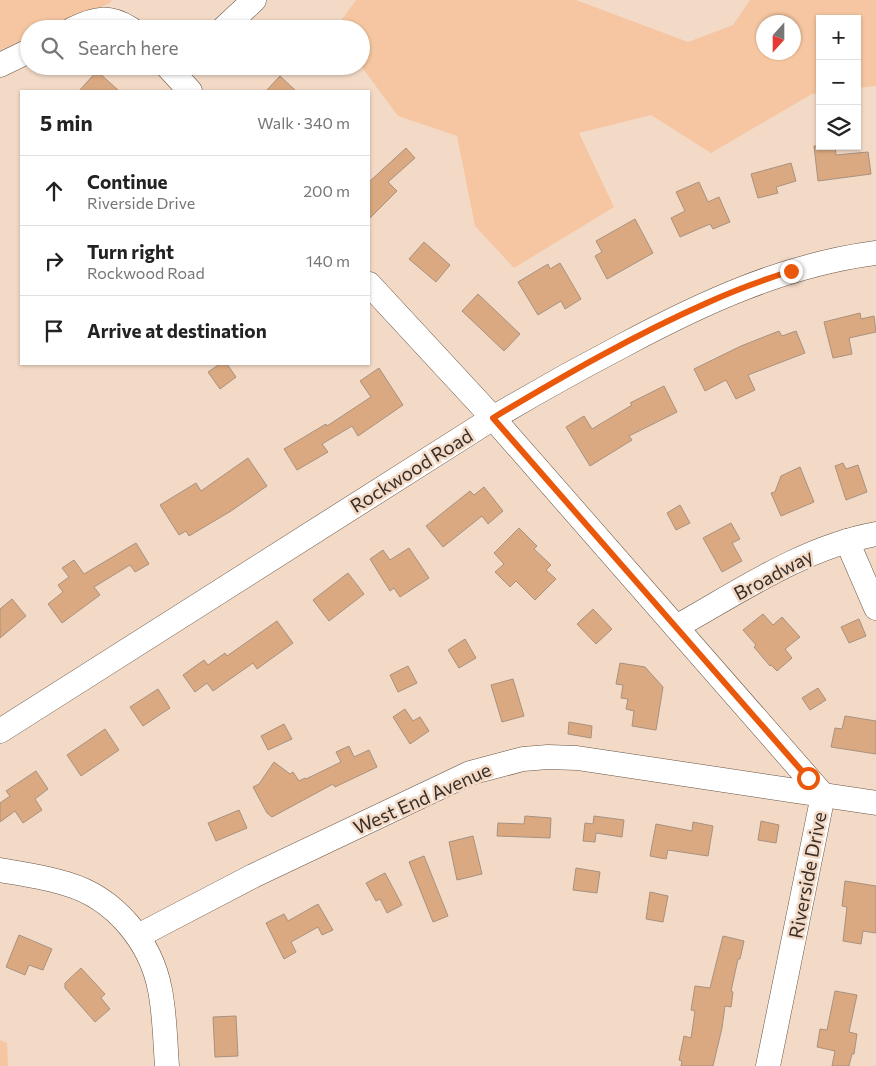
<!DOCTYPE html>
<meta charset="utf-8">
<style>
body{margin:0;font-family:Commissioner,sans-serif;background:#f2f2f2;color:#222}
.controls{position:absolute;right:15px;top:15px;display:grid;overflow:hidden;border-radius:0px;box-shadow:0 1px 4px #0004}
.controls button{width:45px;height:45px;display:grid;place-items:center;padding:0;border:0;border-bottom:1px solid #e0e0e0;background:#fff;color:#222;font:25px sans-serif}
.compass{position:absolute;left:756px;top:15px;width:45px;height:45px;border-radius:50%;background:#fff;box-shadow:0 1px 4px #0004;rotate:201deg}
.stop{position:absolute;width:15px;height:15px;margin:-11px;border:4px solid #ea580c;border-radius:50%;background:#fff}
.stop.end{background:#ea580c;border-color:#fff;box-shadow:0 1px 5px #0008}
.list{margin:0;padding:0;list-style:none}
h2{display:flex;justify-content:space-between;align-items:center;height:65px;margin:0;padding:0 20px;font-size:21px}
h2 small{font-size:16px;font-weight:400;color:#767676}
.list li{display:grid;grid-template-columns:32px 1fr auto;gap:15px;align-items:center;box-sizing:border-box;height:70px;padding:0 20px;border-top:1px solid #e0e0e0}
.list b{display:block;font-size:19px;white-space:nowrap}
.list p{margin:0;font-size:16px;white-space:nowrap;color:#767676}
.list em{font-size:16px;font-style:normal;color:#767676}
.icon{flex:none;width:28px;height:28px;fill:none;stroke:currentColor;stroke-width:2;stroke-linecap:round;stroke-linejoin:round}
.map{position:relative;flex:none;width:876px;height:1066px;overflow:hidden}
.search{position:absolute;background:#fff;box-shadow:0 1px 4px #0004;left:20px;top:20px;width:350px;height:55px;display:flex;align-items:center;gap:12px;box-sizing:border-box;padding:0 18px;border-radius:28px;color:#767676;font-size:19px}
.panel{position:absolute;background:#fff;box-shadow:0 1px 4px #0004;left:20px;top:90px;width:350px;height:275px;border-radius:0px}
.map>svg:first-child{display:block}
</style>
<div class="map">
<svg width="876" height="1066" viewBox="0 0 876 1066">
<rect width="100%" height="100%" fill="#f3dac7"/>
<g fill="#f5c6a1" fill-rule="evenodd">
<polygon points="0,0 112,0 110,3 50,29 29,29 29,38 0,50"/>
<path d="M356 0H576L688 42 733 25 750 0H876V86L857 88V19H820V93L812 94 711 153 651 115 579 133 614 207 514 268 475 226 457 136 398 116 361 66V29H335ZM794 22V52H764V22Z"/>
<polygon points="0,1040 7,1043 8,1066 0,1066"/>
</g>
<g fill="#daa981" stroke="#a8917f">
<polygon points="97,71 119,91 79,91"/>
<polygon points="280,76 296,91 266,91"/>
<polygon points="814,146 835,146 836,155 868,152 871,174 818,181"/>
<polygon points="406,148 415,158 388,182 397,191 369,219 369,182"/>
<polygon points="791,163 796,181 776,187 778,193 758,198 751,174"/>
<polygon points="699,182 708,202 719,197 730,222 713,229 710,224 680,237 671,218 685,211 676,192"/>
<polygon points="635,219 653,253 607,279 595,256 602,252 596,241"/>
<polygon points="424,242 450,265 436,282 409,259"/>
<polygon points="560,263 581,299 565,309 561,301 538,315 518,282 548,264 550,269"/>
<polygon points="478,294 520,334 504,351 462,311"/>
<polygon points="860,313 861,319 874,316 876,332 849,338 852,354 833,358 824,322"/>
<polygon points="779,331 782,336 796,331 805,353 748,375 755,390 736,399 726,380 705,391 694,369 741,346"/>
<polygon points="220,364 227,364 236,377 220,389 208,372"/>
<polygon points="379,368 403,405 358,436 352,426 322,444 328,452 297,470 284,449 326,424 327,426 371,397 360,381"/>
<polygon points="664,386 677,412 629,436 632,440 590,466 566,427 584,416 592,429 632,405 630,403"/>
<polygon points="248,458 267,486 231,511 189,536 186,531 179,535 160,505 196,483 201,491"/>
<polygon points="843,463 846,469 858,465 867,492 846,500 835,466"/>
<polygon points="800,467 814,502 781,516 771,493 775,492 781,476"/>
<polygon points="484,487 503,511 488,524 482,516 443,547 426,526 470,491 474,495"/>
<polygon points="680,505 690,523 676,530 667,513"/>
<polygon points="731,523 740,539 732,543 742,561 722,572 703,538"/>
<polygon points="519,528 537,546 534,549 551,565 546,570 556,579 535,600 516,581 510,587 495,572 504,564 494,553"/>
<polygon points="136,543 149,564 135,572 130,565 94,587 100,595 62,623 48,604 63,592 58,585 69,577 62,568 74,560 84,574"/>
<polygon points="409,548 429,578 400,597 394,588 390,591 370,559 383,550 390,560"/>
<polygon points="348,573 364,594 329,621 313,600"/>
<polygon points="12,599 26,616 0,638 0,609"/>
<polygon points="593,609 612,629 596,644 577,624"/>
<polygon points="763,614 773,625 782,617 800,637 785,649 792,658 777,671 771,665 770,666 754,647 756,645 743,630"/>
<polygon points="859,619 866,636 849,643 841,627"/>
<polygon points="277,621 293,643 257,669 253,663 213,691 207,683 195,692 183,675 204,660 208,665 225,653 227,656"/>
<polygon points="465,639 476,658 459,668 448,650"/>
<polygon points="620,663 645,667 663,687 656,730 632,726 634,711 626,709 628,699 621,698 623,685 616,684"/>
<polygon points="408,666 417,683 398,692 390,675"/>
<polygon points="513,679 524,716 502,722 491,685"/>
<polygon points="818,688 826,700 810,710 802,698"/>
<polygon points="158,689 170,708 143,726 130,707"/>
<polygon points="405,709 413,721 420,717 429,731 410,744 393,717"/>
<polygon points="845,716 876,721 876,754 831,747 835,728 842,729"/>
<polygon points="569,722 592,726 591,738 568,734"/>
<polygon points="284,724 292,739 268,750 261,736"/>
<polygon points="105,729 119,750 81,776 67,755"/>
<polygon points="349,746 354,757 369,750 377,767 335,787 333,784 272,817 267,813 253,787 259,784 274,762 290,774 293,772 299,781 305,778 306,779 341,762 336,752"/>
<polygon points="36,771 48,789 35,799 42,810 23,823 15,811 0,822 0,803 10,796 6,791"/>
<polygon points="239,810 247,828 216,841 208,823"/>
<polygon points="525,816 551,818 550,838 497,836 498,823 524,824"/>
<polygon points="594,816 624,820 622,837 596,833 595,842 583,841 585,823 593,824"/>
<polygon points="761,821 779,825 776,843 758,840"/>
<polygon points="693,822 713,826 708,856 668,850 666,859 650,856 656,824 692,831"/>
<polygon points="473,836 482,874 457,880 449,842"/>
<polygon points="424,856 448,916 433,922 409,862"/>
<polygon points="576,868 600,872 597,893 573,890"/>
<polygon points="385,873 402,905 387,913 380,899 376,901 366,883"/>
<polygon points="845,881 876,886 876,933 863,931 861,944 843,941 847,907 842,906"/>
<polygon points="650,892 668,896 663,922 646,919"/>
<polygon points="318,904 333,930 322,935 318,927 291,942 296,952 284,959 266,923 284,914 288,921"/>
<polygon points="19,935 52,949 43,970 29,965 25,975 6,967"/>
<polygon points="723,936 744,941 740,959 738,959 731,991 733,992 731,1007 725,1006 722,1028 713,1066 681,1066 682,1061 679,1060 684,1036 691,1038 695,1011 691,1010 695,986 710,988"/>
<polygon points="81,968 105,994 101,998 110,1009 95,1022 65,988 65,983"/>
<polygon points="835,991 857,995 849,1032 857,1034 854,1054 852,1054 849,1066 832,1066 835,1051 817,1047 820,1029 827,1030"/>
<polygon points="236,1016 238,1056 215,1057 213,1017"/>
</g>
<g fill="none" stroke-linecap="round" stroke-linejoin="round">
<defs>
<g id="minor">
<path d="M73 29C95 18 109 15 131 29"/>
<polyline points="223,29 254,0"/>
<polyline points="0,65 29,51"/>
<polyline points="167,66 190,91"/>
<polyline points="369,284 493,418 823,795 768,1066"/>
<polyline points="847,541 876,608"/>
<path d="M676 627C739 592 804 547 876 534"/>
<path d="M0 731 493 418C535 393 578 369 622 346 702 303 784 265 876 253"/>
<path d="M0 870C22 874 45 877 67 884 115 898 151 942 160 990 165 1015 165 1041 167 1066"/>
<polyline points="138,936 253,876 470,773 523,759 548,757 577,758 876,803"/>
</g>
</defs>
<use href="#minor" stroke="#695443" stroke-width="25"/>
<use href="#minor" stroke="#fff" stroke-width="24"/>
</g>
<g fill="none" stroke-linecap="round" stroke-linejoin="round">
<path stroke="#ea580c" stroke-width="6" d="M791 271C763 280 735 290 709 302 634 335 563 376 493 418L808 778"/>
</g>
<g text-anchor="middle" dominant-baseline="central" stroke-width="5" stroke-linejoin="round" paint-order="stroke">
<g font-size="19" fill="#382e27" stroke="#f3dac7">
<text transform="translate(411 470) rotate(-32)">Rockwood Road</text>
<text transform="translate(773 574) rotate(-28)">Broadway</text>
<text transform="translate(422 798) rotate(-24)">West End Avenue</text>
<text transform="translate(807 875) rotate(-79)">Riverside Drive</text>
</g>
</g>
</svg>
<div class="controls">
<button>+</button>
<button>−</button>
<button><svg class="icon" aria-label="layers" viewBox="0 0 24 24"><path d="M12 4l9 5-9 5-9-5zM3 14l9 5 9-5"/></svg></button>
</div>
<svg class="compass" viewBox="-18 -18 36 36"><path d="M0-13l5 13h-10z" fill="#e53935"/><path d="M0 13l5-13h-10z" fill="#767676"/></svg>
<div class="stop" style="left:808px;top:778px"></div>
<div class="stop end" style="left:791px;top:271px"></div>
<div class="search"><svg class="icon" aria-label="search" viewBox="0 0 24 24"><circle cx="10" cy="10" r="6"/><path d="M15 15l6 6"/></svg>Search here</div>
<section class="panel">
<h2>5 min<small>Walk · 340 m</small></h2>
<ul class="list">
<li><svg class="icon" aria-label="ahead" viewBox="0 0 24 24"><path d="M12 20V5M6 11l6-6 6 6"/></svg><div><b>Continue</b><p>Riverside Drive</p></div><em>200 m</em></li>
<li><svg class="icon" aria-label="right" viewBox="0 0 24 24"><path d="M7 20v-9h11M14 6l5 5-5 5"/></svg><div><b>Turn right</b><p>Rockwood Road</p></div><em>140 m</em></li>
<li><svg class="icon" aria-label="arrive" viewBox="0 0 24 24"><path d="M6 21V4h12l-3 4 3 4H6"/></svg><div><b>Arrive at destination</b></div></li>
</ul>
</section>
</div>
